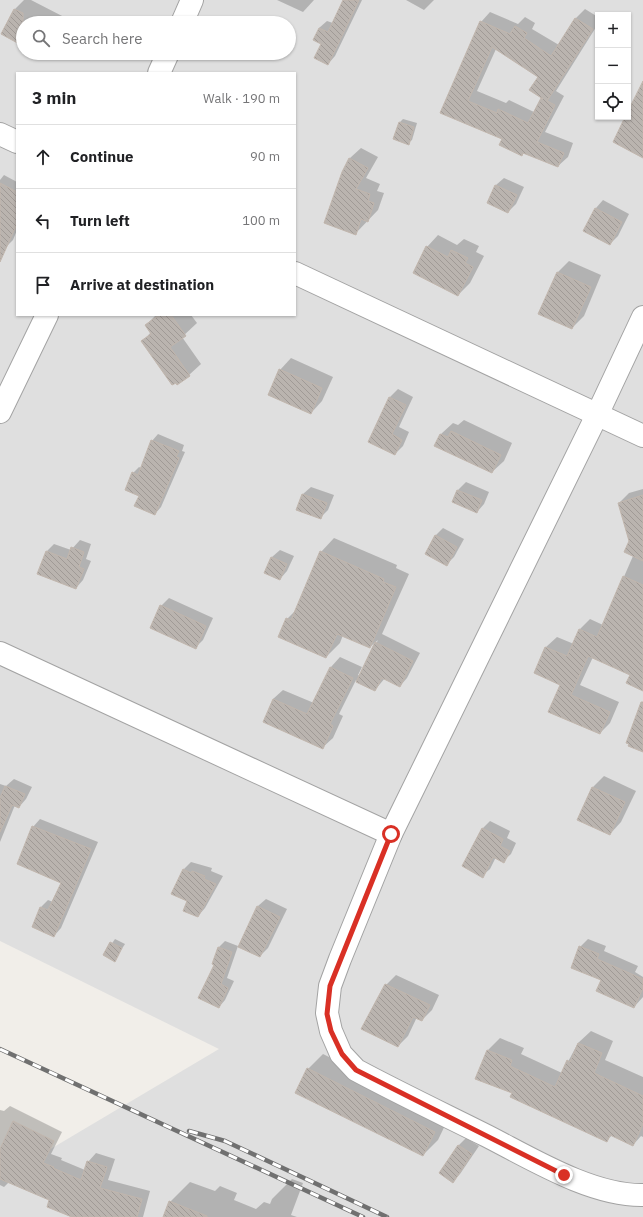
<!DOCTYPE html>
<meta charset="utf-8">
<style>
body{margin:0;font-family:"IBM Plex Sans",sans-serif;background:#f2f2f2;color:#202124}
.controls{position:absolute;right:12px;top:12px;display:grid;overflow:hidden;border-radius:0px;box-shadow:0 1px 3px #0004}
.controls button{width:36px;height:36px;display:grid;place-items:center;padding:0;border:0;border-bottom:1px solid #e0e0e0;background:#fff;color:#202124;font:20px sans-serif}
.stop{position:absolute;width:12px;height:12px;margin:-9px;border:3px solid #d93025;border-radius:50%;background:#fff}
.stop.end{background:#d93025;border-color:#fff;box-shadow:0 1px 4px #0008}
.list{margin:0;padding:0;list-style:none}
h2{display:flex;justify-content:space-between;align-items:center;height:52px;margin:0;padding:0 16px;font-size:17px}
h2 small{font-size:13px;font-weight:400;color:#757577}
.list li{display:grid;grid-template-columns:26px 1fr auto;gap:12px;align-items:center;box-sizing:border-box;height:64px;padding:0 16px;border-top:1px solid #e0e0e0}
.list b{display:block;font-size:15px;white-space:nowrap}
.list em{font-size:13px;font-style:normal;color:#757577}
.icon{flex:none;width:22px;height:22px;fill:none;stroke:currentColor;stroke-width:2;stroke-linecap:round;stroke-linejoin:round}
.map{position:relative;flex:none;width:643px;height:1217px;overflow:hidden}
.search{position:absolute;background:#fff;box-shadow:0 1px 3px #0004;left:16px;top:16px;width:280px;height:44px;display:flex;align-items:center;gap:10px;box-sizing:border-box;padding:0 14px;border-radius:22px;color:#757577;font-size:15px}
.panel{position:absolute;background:#fff;box-shadow:0 1px 3px #0004;left:16px;top:72px;width:280px;height:244px;border-radius:0px}
.map>svg:first-child{display:block}
</style>
<div class="map">
<svg width="643" height="1217" viewBox="0 0 643 1217">
<defs>
<pattern id="building-back-hatch" width="6" height="6" patternUnits="userSpaceOnUse"><rect width="6" height="6" fill="#bab4af"/><path d="M-1 5l2 2M0 0l6 6M5-1l2 2" fill="none" stroke="#a09a96"/></pattern>
</defs>
<rect width="100%" height="100%" fill="#f1eee9"/>
<path fill="#dfdfdf" fill-rule="evenodd" d="M0 0H643V1217H0V1179L219 1049 0 941ZM598 15H628V117H598ZM23 23H289V53H23ZM17 73H295V315H17Z"/>
<g fill="#0003" fill-rule="evenodd">
<polygon points="24,0 31,0 66,18 64,23 23,23 23,45 2,34 15,9"/>
<polygon points="277,0 314,0 303,12"/>
<polygon points="344,0 362,0 335,56 328,64 319,28 327,21 333,23"/>
<polygon points="406,0 434,0 424,10"/>
<path d="M585 9 598 17V24L556 91 564 96 545 132 573 143 568 157 558 166 524 153 522 155 504 138 441 112 481 22 490 12 518 24 525 17 535 23 532 29 559 45 576 18ZM496 49 539 77 542 97 534 112 509 100 506 103 477 91Z"/>
<polygon points="39,53 52,53 48,57"/>
<polygon points="403,119 417,123 412,140 408,143 394,139 400,122"/>
<polygon points="361,148 378,157 366,178 380,184 377,191 384,193 378,210 355,234 343,172 350,158"/>
<polygon points="4,175 17,182 17,230 13,240 6,247 0,245 0,180"/>
<polygon points="504,178 524,187 516,204 508,212 488,202 496,185"/>
<polygon points="603,200 629,214 618,236 610,244 584,230 596,208"/>
<polygon points="438,235 457,245 464,239 479,246 476,252 484,256 470,283 458,295 427,247"/>
<polygon points="569,261 601,275 584,316 572,328 557,273"/>
<polygon points="156,315 191,315 197,323 182,337 201,364 189,375 143,341 151,332 146,325"/>
<polygon points="291,358 333,377 322,401 311,413 280,370"/>
<polygon points="398,389 413,397 399,427 409,432 403,446 395,454 369,442 390,397"/>
<polygon points="464,420 512,443 504,461 492,472 436,445 441,434 453,423 458,425"/>
<polygon points="158,434 184,445 182,451 185,452 161,507 155,514 140,496 133,473 139,467 141,468 152,441"/>
<polygon points="466,482 489,492 484,504 477,512 453,502 458,490"/>
<polygon points="311,487 334,495 328,510 320,518 298,509 303,494"/>
<polygon points="643,489 643,690 632,674 593,657 580,685 619,702 610,723 600,733 561,685 535,673 546,647 557,637 574,644 580,629 590,619 603,625 633,556 619,503 629,493"/>
<polygon points="443,528 464,539 454,557 447,564 426,553 436,535"/>
<polygon points="334,538 397,565 396,568 409,574 382,634 420,653 407,678 400,686 385,678 375,690 356,680 339,714 343,716 333,738 323,747 273,699 283,690 314,703 331,667 340,657 362,667 358,675 360,676 378,640 370,647 343,635 340,643 326,657 287,619 296,610 321,552"/>
<polygon points="80,540 91,544 86,559 91,561 83,580 76,588 47,551 54,544 71,550"/>
<polygon points="280,550 294,556 287,571 280,579 266,573 272,557"/>
<polygon points="169,598 213,618 203,640 196,647 161,606"/>
<polygon points="604,776 636,791 621,822 610,834 578,819 593,787"/>
<polygon points="14,779 32,787 26,799 19,807 15,805 0,842 0,784 6,786"/>
<polygon points="40,819 98,842 61,928 54,936 33,926 41,907 48,900 53,902 62,882 33,827"/>
<polygon points="490,821 510,831 507,838 516,843 511,854 503,861 496,857 490,869 482,876 482,829"/>
<polygon points="191,862 212,868 211,871 223,876 205,908 198,916 183,870"/>
<polygon points="266,899 287,909 268,948 260,956 258,906"/>
<polygon points="115,939 125,944 114,961 104,955"/>
<polygon points="588,939 606,946 604,951 638,966 635,972 643,977 643,997 634,1007 603,979 580,947"/>
<polygon points="225,941 238,946 227,978 234,981 225,1000 219,1007 215,964 219,947"/>
<polygon points="396,975 439,995 432,1010 422,1020 417,1017 408,1036 398,1046 386,985"/>
<polygon points="591,1031 613,1041 605,1060 643,1077 643,1137 641,1136 633,1145 612,1135 607,1141 513,1092 488,1050 500,1038 524,1048 521,1054 562,1073 578,1043"/>
<polygon points="323,1054 449,1117 438,1140 423,1155 308,1069"/>
<polygon points="10,1106 62,1132 51,1154 62,1158 61,1160 85,1170 88,1162 96,1153 115,1159 108,1180 150,1191 143,1217 71,1217 48,1206 51,1199 9,1182 4,1187 0,1185 0,1110 4,1111"/>
<polygon points="466,1138 479,1146 460,1174 453,1181 440,1173 459,1145"/>
<polygon points="292,1179 303,1183 291,1215 297,1217 164,1217 170,1202 190,1182 215,1191 220,1186 237,1193 234,1200 256,1209 264,1202 270,1204 272,1199"/>
</g>
<g fill="url(#building-back-hatch)" stroke="#c1b6ad" fill-rule="evenodd">
<polygon points="343,0 359,0 328,65 314,58 321,44 313,40 319,28 328,32"/>
<polygon points="14,9 23,13 23,46 1,34"/>
<path d="M575 18 593 29 547 101 555 105 537 142 564 153 558 167 523 153 522 156 499 145 502 139 440 113 480 21 510 34 515 26 527 33 524 38 551 56ZM492 47 538 77 529 90 543 99 541 98 528 123 498 109 497 113 468 101Z"/>
<polygon points="643,81 643,158 613,142 625,117 628,117 628,111"/>
<polygon points="399,122 414,127 409,145 393,139"/>
<polygon points="349,158 368,168 356,189 370,194 368,201 374,203 368,222 361,219 356,235 324,223 342,172"/>
<polygon points="0,183 17,192 17,224 0,262"/>
<polygon points="495,185 517,195 508,213 487,203"/>
<polygon points="595,208 622,222 610,245 583,231"/>
<polygon points="426,246 448,257 451,250 468,258 465,263 473,267 458,296 413,273"/>
<polygon points="557,272 591,287 572,329 538,314"/>
<polygon points="159,315 171,315 186,336 170,347 190,376 177,385 176,383 172,385 141,341 151,334 145,325"/>
<polygon points="279,369 322,388 311,414 268,395"/>
<polygon points="389,397 406,405 392,434 402,440 395,455 368,442"/>
<polygon points="451,431 501,455 492,473 434,446 440,434 448,437"/>
<polygon points="151,440 179,451 176,457 179,458 155,515 134,506 139,496 125,490 132,472 138,475"/>
<polygon points="457,490 482,500 477,513 452,502"/>
<polygon points="302,494 327,503 321,519 296,510"/>
<polygon points="643,495 643,561 624,552 629,541 618,503"/>
<polygon points="435,535 457,547 447,566 425,554"/>
<polygon points="71,547 84,552 79,567 84,569 76,589 37,574 46,551 67,559"/>
<polygon points="320,551 384,579 383,582 396,587 370,648 337,634 326,658 278,637 286,618 291,620"/>
<polygon points="271,557 287,564 280,580 264,573"/>
<polygon points="623,576 643,585 643,691 626,683 630,675 588,656 571,695 610,712 600,734 548,712 560,685 534,673 545,647 567,656 579,629 597,637"/>
<polygon points="160,605 206,626 196,649 150,628"/>
<polygon points="375,642 413,661 400,687 382,678 375,691 356,682"/>
<polygon points="330,667 353,678 330,724 333,726 323,749 263,722 273,699 307,714"/>
<polygon points="641,702 643,702 643,752 628,746 629,744 626,743"/>
<polygon points="5,786 25,794 19,808 12,805 0,832 0,798"/>
<polygon points="592,787 625,802 610,835 577,820"/>
<polygon points="32,826 91,849 54,937 32,927 40,907 48,910 61,883 17,864"/>
<polygon points="482,828 503,839 500,846 510,851 504,863 493,857 483,878 462,866"/>
<polygon points="183,869 191,873 192,871 205,876 204,879 216,884 198,917 183,911 187,901 171,894"/>
<polygon points="257,906 280,917 260,957 238,947"/>
<polygon points="110,942 122,948 115,962 103,955"/>
<polygon points="579,946 599,954 597,959 643,979 643,988 634,1008 596,991 601,980 571,968"/>
<polygon points="218,947 232,952 221,984 228,988 219,1008 198,998 214,965 212,964"/>
<polygon points="385,984 430,1005 422,1021 413,1017 398,1047 361,1029"/>
<polygon points="578,1043 602,1053 594,1073 643,1096 643,1124 633,1146 610,1135 607,1142 510,1097 512,1093 475,1079 487,1050 512,1060 510,1066 555,1087 567,1060 570,1062"/>
<polygon points="307,1068 435,1132 423,1156 295,1093"/>
<polygon points="13,1121 54,1141 43,1163 54,1167 53,1168 81,1180 87,1161 107,1167 100,1188 142,1199 137,1217 72,1217 47,1207 49,1200 0,1179 0,1149"/>
<polygon points="458,1145 472,1154 453,1183 439,1173"/>
<polygon points="169,1201 207,1216 207,1217 163,1217"/>
</g>
<g fill="none" stroke-linecap="round" stroke-linejoin="round">
<defs>
<g id="minor">
<polyline points="182,23 192,0"/>
<polyline points="159,73 168,53"/>
<polyline points="0,134 17,142"/>
<polyline points="295,273 643,436"/>
<path d="M643 317 597 415 391 834 340 959 330 986 327 1013 331 1031 341 1054 356 1070C399 1093 443 1114 487 1136 532 1159 592 1196 643 1195"/>
<polyline points="0,412 47,315"/>
<polyline points="0,653 391,834"/>
</g>
</defs>
<use href="#minor" stroke="#a3a3a3" stroke-width="24"/>
<use href="#minor" stroke="#fff" stroke-width="22"/>
<defs>
<g id="rail">
<polyline points="0,1049 363,1217"/>
<polyline points="189,1131 225,1141 387,1217"/>
</g>
</defs>
<use href="#rail" stroke="#707070" stroke-width="4.5"/>
<use href="#rail" stroke="#fff" stroke-width="3" stroke-dasharray="9" stroke-linecap="butt"/>
</g>
<g fill="none" stroke-linecap="round" stroke-linejoin="round">
<polyline stroke="#d93025" stroke-width="5" points="391,834 330,986 327,1014 331,1031 342,1054 356,1070 564,1175"/>
</g>
</svg>
<div class="controls">
<button>+</button>
<button>−</button>
<button><svg class="icon" aria-label="locate" viewBox="0 0 24 24"><circle cx="12" cy="12" r="6"/><path d="M12 2v4M12 18v4M2 12h4M18 12h4"/></svg></button>
</div>
<div class="stop" style="left:391px;top:834px"></div>
<div class="stop end" style="left:564px;top:1175px"></div>
<div class="search"><svg class="icon" aria-label="search" viewBox="0 0 24 24"><circle cx="10" cy="10" r="6"/><path d="M15 15l6 6"/></svg>Search here</div>
<section class="panel">
<h2>3 min<small>Walk · 190 m</small></h2>
<ul class="list">
<li><svg class="icon" aria-label="ahead" viewBox="0 0 24 24"><path d="M12 20V5M6 11l6-6 6 6"/></svg><div><b>Continue</b></div><em>90 m</em></li>
<li><svg class="icon" aria-label="left" viewBox="0 0 24 24"><path d="M17 20v-9H6M10 6l-5 5 5 5"/></svg><div><b>Turn left</b></div><em>100 m</em></li>
<li><svg class="icon" aria-label="arrive" viewBox="0 0 24 24"><path d="M6 21V4h12l-3 4 3 4H6"/></svg><div><b>Arrive at destination</b></div></li>
</ul>
</section>
</div>
